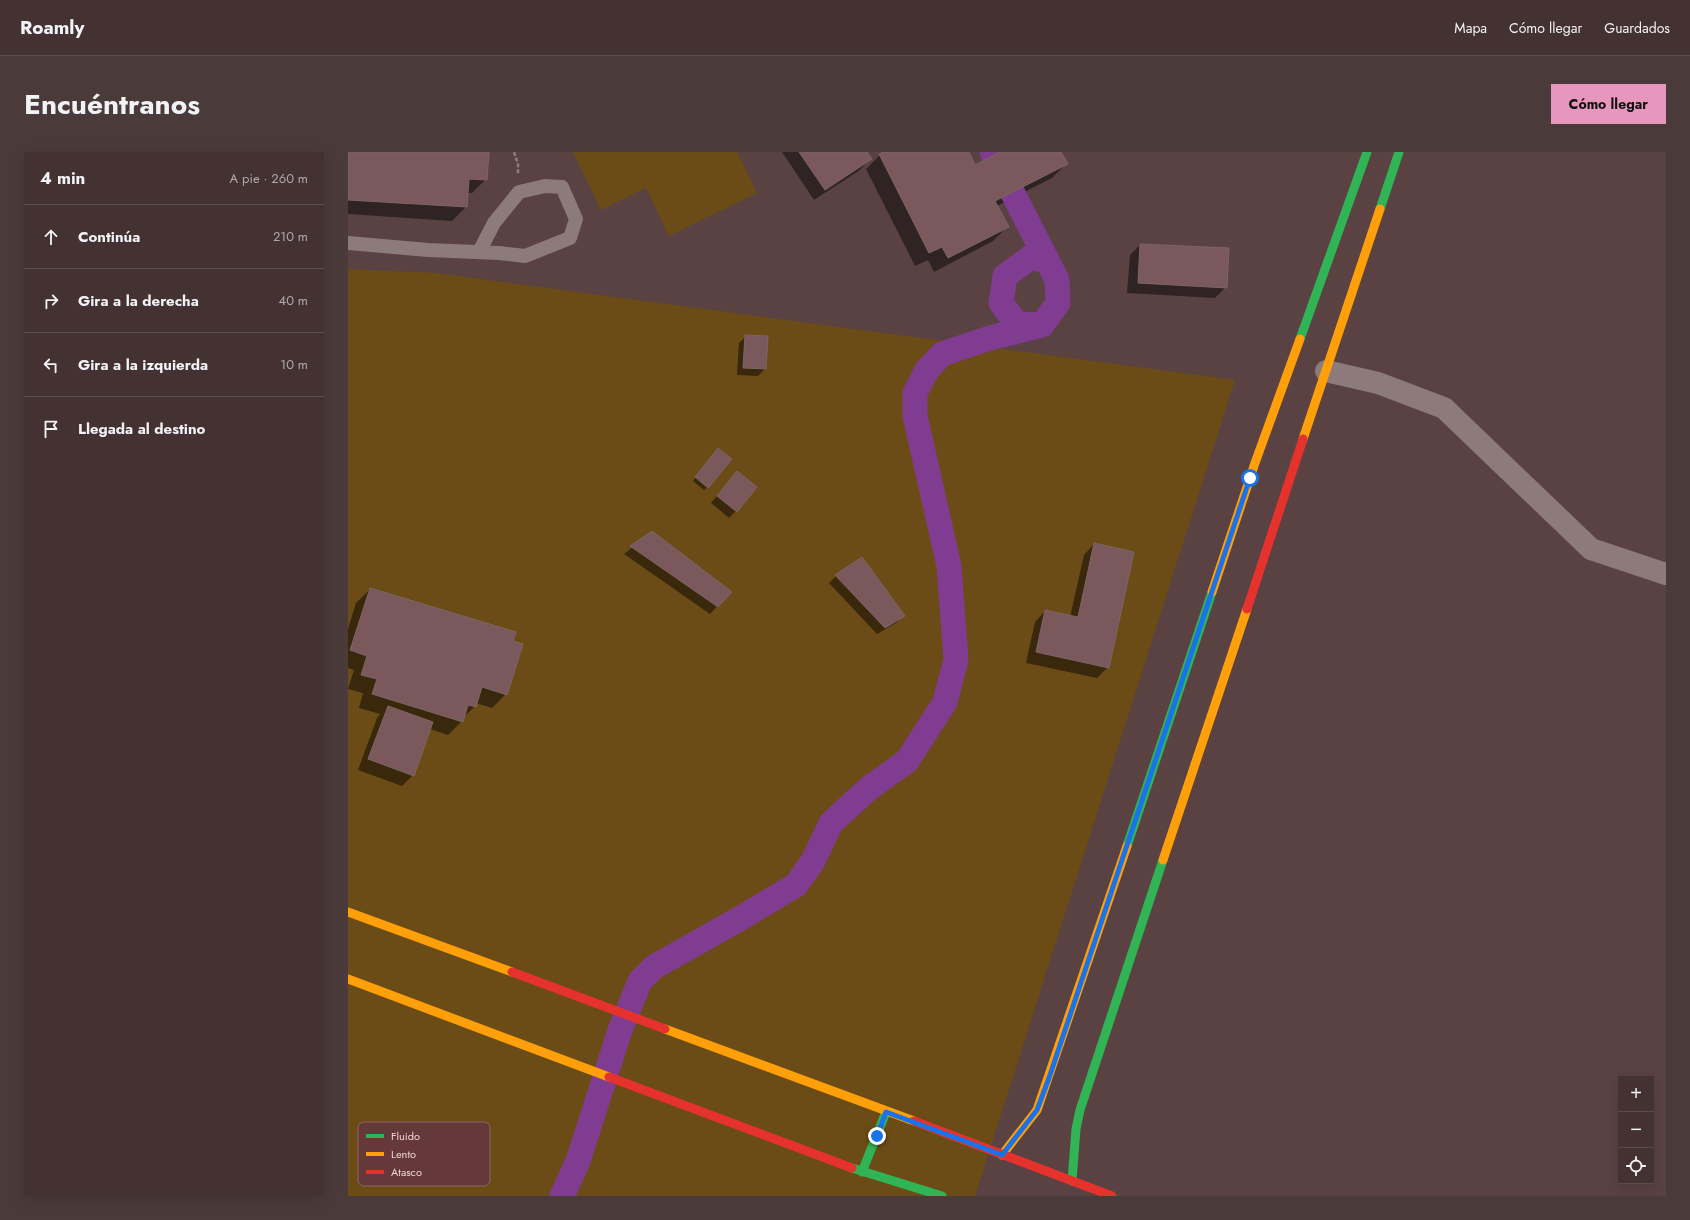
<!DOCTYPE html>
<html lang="es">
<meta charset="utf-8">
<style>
body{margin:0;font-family:Jost,sans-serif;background:#4b3a3a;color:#f1f3f6}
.controls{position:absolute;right:12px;bottom:12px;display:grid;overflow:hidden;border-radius:0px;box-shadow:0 4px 16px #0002}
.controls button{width:36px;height:36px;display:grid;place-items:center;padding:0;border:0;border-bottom:1px solid #5c4d4d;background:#443232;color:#f1f3f6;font:20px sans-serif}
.stop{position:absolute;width:12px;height:12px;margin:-9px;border:3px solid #1a73e8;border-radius:50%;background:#fff}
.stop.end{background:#1a73e8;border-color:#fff;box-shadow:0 1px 4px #0008}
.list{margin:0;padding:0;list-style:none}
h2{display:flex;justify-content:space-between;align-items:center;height:52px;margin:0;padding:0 16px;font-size:17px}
h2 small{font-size:13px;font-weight:400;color:#afaaac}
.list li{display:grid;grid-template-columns:26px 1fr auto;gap:12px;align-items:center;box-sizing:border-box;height:64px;padding:0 16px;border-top:1px solid #5c4d4d}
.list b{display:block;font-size:15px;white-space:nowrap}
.list em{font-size:13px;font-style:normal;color:#afaaac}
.icon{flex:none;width:22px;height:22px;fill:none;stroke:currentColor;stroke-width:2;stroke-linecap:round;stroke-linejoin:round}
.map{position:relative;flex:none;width:1318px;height:1044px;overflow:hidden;border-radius:0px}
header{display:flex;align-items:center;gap:24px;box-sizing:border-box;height:56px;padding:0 20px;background:#443232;border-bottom:1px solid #5c4d4d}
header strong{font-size:19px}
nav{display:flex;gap:22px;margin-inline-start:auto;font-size:14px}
.intro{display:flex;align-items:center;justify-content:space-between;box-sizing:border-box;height:96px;padding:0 24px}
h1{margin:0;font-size:28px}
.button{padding:10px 18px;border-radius:0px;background:#e797bd;color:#111;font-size:14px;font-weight:700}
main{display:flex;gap:24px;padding:0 24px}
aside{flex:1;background:#443232;border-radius:0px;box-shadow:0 4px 16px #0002}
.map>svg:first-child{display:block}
</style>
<header>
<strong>Roamly</strong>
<nav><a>Mapa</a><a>Cómo llegar</a><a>Guardados</a></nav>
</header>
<div class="intro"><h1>Encuéntranos</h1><a class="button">Cómo llegar</a></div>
<main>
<aside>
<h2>4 min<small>A pie · 260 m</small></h2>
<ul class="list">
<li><svg class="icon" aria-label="ahead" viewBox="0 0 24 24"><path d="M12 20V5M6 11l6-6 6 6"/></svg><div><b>Continúa</b></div><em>210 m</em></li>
<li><svg class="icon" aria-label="right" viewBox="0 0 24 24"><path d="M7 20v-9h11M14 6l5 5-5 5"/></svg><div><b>Gira a la derecha</b></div><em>40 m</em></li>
<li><svg class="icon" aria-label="left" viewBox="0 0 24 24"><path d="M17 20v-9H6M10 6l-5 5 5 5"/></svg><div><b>Gira a la izquierda</b></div><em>10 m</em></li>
<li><svg class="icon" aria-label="arrive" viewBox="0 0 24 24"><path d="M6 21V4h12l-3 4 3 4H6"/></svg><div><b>Llegada al destino</b></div></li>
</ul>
</aside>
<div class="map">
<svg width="1318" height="1044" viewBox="0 0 1318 1044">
<rect width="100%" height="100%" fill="#5a4243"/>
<g fill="#6b4c16">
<polygon points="225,0 389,0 409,41 321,84 298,36 253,58"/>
<polygon points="0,117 88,121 887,228 627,1044 0,1044"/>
</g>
<g fill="#0007">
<polygon points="0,0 140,0 138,27 124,41 119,41 118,55 104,69 0,62"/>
<polygon points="434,0 517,0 522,7 512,18 466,48"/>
<polygon points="538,0 620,0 627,14 654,0 712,0 718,12 704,26 649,54 659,75 645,89 586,120 580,108 567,114 518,17 532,3"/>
<polygon points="792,93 878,135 867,146 779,141 782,103"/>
<polygon points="398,184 417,217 410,224 389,223 391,191"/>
<polygon points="367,301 360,335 356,338 345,329"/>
<polygon points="389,320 388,359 381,366 363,351"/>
<polygon points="304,380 382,440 362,462 276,402"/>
<polygon points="746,392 760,515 749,526 678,511 687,470 697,459 722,465 736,403"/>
<polygon points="514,406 555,464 548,471 529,482 481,431 488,424"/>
<polygon points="22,437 164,490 158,542 144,556 128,551 127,554 115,566 114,569 100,583 82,577 65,623 54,634 10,618 29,566 32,562 11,556 15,541 0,537 6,518 0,516 0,477 8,451"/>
</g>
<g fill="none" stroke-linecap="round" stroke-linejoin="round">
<g stroke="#803c90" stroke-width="25">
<polyline points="644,0 709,128 710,151 694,173 669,172 653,151 657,124 683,105 699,109"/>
<polyline points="214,1044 230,1009 272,878 292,829 306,815 391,767 448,733 465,709 483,671 520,637 559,609 597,550 608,508 601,414 567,264 567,241 579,218 594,202 642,186 694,173"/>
</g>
</g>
<g fill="#7a585b" stroke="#7b6667">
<polygon points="0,0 141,0 139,28 121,27 119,55 0,48"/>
<polygon points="451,0 519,0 524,7 477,38"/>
<polygon points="536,0 621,0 627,13 652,0 713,0 720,12 647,49 661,75 600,106 594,95 581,101 531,2"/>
<polygon points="792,92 881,96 879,136 790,131"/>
<polygon points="397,183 420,184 418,217 395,216"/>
<polygon points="370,296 384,307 360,336 347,325"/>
<polygon points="389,319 409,335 389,360 369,344"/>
<polygon points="304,379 384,440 370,455 282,394"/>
<polygon points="746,391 786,400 761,516 688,500 697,458 730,465"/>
<polygon points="514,405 557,464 537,476 487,423"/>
<polygon points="22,436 168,480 165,489 175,492 159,543 134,535 128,555 120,553 115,570 24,542 29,527 13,523 19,504 2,498"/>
<polygon points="40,554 85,570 66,624 20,607"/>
</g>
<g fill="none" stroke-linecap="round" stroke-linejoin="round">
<polyline stroke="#8d7d7d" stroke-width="2.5" stroke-dasharray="4 2" stroke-linecap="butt" points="166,0 170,12 170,22"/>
<polyline stroke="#8d7a7a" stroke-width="14" points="0,91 80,98 151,101 177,104 222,86 228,67 214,35 197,34 171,40 146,71 131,100"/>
<polyline stroke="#8d7a7a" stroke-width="22" points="978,219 1030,231 1096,256 1243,397 1318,422"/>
<g stroke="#30b455" stroke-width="9">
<polyline points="1032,57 1051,0"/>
<polyline points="952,187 1019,0"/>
<polyline points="779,694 864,440"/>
<polyline points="504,1016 594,1044"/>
<polyline points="514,1020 538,960"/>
<polyline points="724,1029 728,977 732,958 815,708"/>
</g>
<g stroke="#ff9f0a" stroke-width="9">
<polyline points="955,287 1032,57"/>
<polyline points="864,440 907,311 952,187"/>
<polyline points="815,708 899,457"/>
<polyline points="0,760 164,820"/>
<polyline points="0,827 261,925"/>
<polyline points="317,877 566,969"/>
<polyline points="654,1003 689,958 779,694"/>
</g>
<g stroke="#e5322d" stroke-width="9">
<polyline points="899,457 955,287"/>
<polyline points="164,820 317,877"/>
<polyline points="261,925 504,1016"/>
<polyline points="566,969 764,1044"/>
</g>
</g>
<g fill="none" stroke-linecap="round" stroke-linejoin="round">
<polyline stroke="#1a73e8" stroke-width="5" points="529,984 538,960 654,1003 689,958 701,926 902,326"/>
</g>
<rect x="10" y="970" width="132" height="64" rx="6" fill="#653839" stroke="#8f6767" stroke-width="1"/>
<rect x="18" y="982" width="18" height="4" fill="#30b455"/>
<rect x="18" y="1000" width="18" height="4" fill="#ff9f0a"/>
<rect x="18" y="1018" width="18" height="4" fill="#e5322d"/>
<g font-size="11" fill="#f0d4d3">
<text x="43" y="988">Fluido</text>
<text x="43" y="1006">Lento</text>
<text x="43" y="1024">Atasco</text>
</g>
</svg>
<div class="controls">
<button>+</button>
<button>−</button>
<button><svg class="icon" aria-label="locate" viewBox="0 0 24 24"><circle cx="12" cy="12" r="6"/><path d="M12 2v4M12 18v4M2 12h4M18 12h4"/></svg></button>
</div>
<div class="stop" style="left:902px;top:326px"></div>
<div class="stop end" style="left:529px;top:984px"></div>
</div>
</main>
